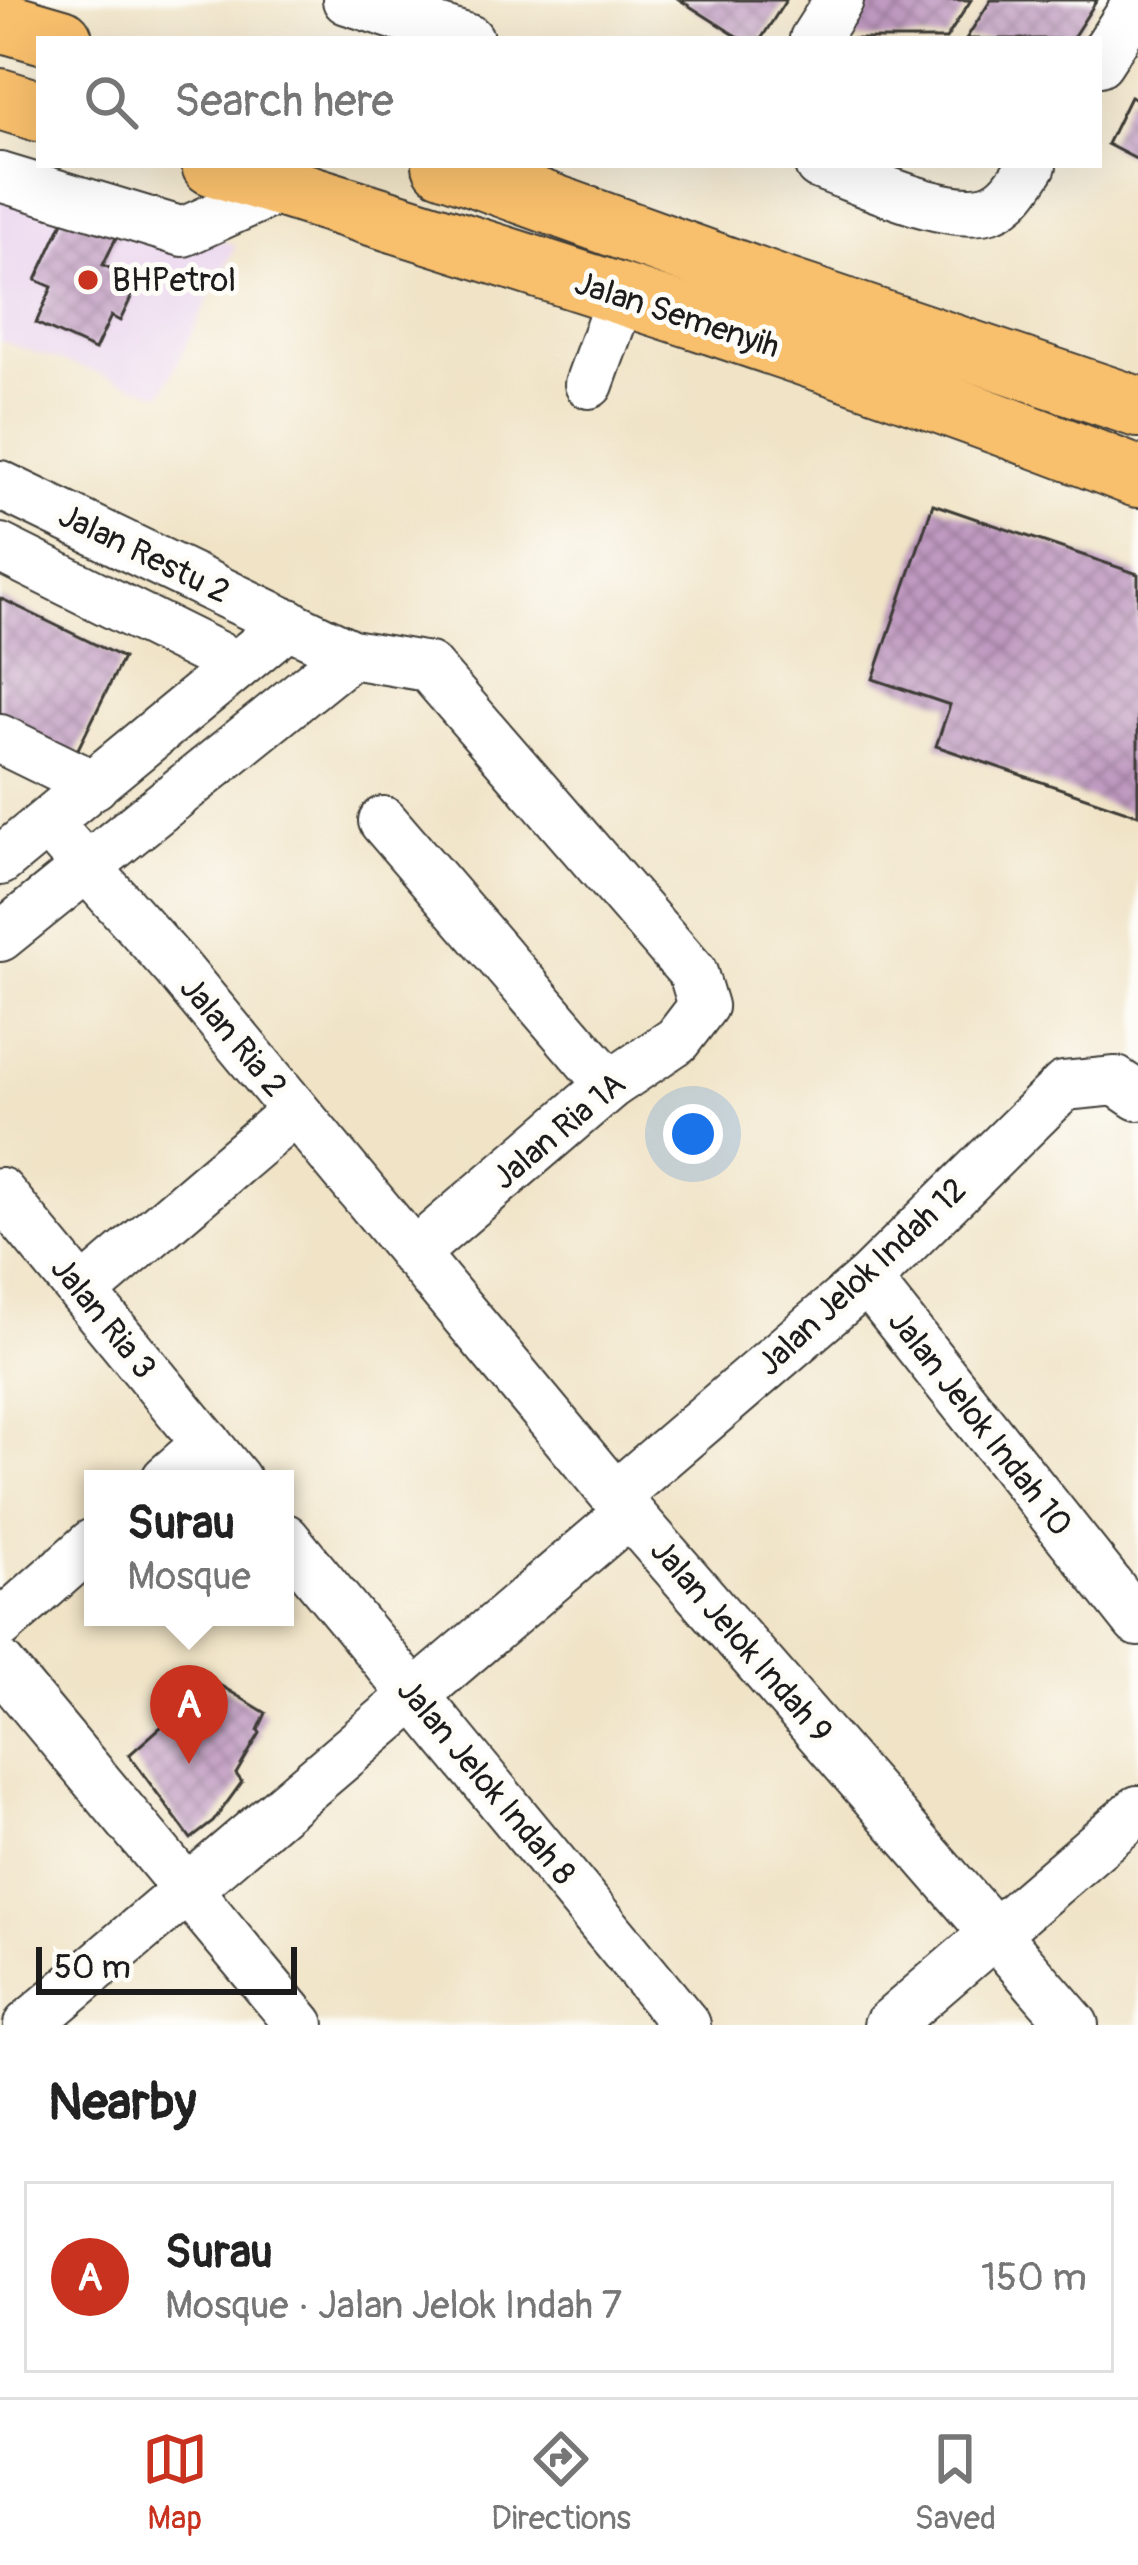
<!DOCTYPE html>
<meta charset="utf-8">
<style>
body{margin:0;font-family:Pangolin,sans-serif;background:#f6f6f6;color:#222}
.scale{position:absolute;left:36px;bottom:30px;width:261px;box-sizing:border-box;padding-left:12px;border:6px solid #1c1c1c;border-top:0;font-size:33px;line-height:42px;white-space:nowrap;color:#1c1c1c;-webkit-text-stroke:9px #fdfcf7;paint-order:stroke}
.you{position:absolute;left:693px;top:1134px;width:42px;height:42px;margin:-30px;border:9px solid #fff;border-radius:50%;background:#1a73e8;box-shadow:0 0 0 18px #1a73e833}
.badge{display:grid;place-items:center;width:78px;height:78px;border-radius:50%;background:#c8321e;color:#fff;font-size:39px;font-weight:700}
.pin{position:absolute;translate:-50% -99px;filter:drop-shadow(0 3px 6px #0008)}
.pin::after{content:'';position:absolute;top:63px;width:42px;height:36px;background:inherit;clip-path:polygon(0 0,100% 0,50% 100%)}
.popup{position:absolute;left:84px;top:1470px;width:210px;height:156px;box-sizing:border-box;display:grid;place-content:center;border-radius:0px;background:#fff;filter:drop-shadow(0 3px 9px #0005);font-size:39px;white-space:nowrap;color:#767676}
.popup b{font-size:45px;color:#222}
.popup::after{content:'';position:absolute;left:50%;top:100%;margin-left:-24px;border:24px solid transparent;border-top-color:#fff}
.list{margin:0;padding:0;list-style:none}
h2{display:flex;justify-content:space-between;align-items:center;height:156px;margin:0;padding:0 48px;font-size:51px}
h2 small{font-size:39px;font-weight:400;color:#767676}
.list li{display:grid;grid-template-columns:78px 1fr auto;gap:36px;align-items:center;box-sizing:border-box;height:192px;margin:0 24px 24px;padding:0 24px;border:3px solid #e0e0e0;border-radius:0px}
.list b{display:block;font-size:45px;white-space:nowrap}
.list p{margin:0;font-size:39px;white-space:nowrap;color:#767676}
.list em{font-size:39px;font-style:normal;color:#767676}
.icon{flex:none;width:66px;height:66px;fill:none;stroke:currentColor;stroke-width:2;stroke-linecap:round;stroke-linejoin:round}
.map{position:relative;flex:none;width:1138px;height:2025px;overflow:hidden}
.search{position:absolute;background:#fff;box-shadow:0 12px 48px #0002;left:36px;right:36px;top:36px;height:132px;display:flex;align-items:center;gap:30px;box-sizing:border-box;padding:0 42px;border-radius:0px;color:#767676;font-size:45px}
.sheet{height:372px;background:#fff}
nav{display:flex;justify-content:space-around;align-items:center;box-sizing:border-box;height:168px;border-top:3px solid #e0e0e0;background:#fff;font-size:33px;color:#767676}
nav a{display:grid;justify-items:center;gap:6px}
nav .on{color:#c8321e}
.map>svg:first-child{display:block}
</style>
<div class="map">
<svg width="1138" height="2025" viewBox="0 0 1138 2025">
<defs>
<pattern id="building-cross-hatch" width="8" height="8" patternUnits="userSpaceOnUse" patternTransform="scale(3)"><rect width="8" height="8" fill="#c09ac1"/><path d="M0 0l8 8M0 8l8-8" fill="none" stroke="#9b7d9c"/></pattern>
</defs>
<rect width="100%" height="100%" fill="#fdfcf7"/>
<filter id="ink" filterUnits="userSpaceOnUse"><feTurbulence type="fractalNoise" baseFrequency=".00833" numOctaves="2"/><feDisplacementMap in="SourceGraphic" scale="24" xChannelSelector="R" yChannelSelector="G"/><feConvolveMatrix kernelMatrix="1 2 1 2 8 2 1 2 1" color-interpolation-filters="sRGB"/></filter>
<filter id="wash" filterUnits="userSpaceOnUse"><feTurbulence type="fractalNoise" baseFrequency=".004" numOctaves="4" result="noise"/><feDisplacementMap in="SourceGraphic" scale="48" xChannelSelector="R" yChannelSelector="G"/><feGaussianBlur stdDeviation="2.7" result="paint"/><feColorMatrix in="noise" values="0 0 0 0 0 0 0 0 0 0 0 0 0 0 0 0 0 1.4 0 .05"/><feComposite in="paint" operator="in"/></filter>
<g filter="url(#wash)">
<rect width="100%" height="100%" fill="#f0e3c6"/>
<polygon fill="#e9d2ee" points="0,179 236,245 162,394 0,341"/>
<g id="blocks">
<g fill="url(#building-cross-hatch)">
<polygon points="680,0 786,0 761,39 741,39"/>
<polygon points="863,0 971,0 946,39 838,39"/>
<polygon points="991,0 1097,0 1072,39 966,39"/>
<polygon points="1130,97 1138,100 1138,160 1107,144"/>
<polygon points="68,211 118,234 103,265 139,281 120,321 111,316 95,350 36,323 52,287 36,280"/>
<polygon points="933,504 1138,574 1138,815 936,746 950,705 873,679"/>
<polygon points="0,598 123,658 74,757 0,721"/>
<polygon points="213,1681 266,1713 258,1730 260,1733 236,1774 242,1782 213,1822 191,1839 129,1755"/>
</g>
</g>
</g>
<g filter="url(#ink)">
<use href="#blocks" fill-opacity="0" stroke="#3c3a36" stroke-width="3"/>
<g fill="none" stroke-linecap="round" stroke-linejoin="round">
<defs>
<g id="minor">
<polyline points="347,0 469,39"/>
<polyline points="814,39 839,0"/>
<polyline points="1099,62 1138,2"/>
<path d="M819 165C862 180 952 224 993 207 1011 200 1022 180 1032 165"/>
<polyline points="0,177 183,232 283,187"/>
<polyline points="589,384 621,296"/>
<polyline points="0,485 351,654 428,667 693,973 703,1006 677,1040 610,1085 413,1254"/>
<polyline points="0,548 236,665"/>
<polyline points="0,739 94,785"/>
<polyline points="383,821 610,1085"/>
<polyline points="48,824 176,967 629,1513 1074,2025"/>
<polyline points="0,861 289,623"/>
<polyline points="0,937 351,654"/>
<polyline points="0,1192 236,1479"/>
<polyline points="867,1280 1138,1622"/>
<polyline points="83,1292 295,1111"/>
<polyline points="166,1479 207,1443"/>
<polyline points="615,1496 867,1280 1064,1086 1116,1081 1138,1096"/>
<polyline points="285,1538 686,2025"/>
<polyline points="0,1625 93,1543"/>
<polyline points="0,1665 300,2025"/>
<polyline points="28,2025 629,1513"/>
<polyline points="888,2025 1138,1810"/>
</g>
<g id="major">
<polyline points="0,21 62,39"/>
<polyline points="0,99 39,111"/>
<path d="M212 165C522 262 835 358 1138 477"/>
<polyline points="443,165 779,286 1138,407"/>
</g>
</defs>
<use href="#minor" stroke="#3c3a36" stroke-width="52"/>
<use href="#major" stroke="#3c3a36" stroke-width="64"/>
<use href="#minor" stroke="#fff" stroke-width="48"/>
<use href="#major" stroke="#f8bf6c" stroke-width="60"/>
</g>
</g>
<circle fill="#c8321e" stroke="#fdfcf7" stroke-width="4.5" cx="88" cy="280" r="12"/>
<g text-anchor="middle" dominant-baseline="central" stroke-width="10" stroke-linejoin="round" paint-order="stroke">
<g font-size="33" fill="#1c1c1c" stroke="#fdfcf7" text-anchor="start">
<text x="112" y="280">BHPetrol</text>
</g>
<g font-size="33" fill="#1c1c1c" stroke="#fdfcf7">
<text transform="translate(677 315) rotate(18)">Jalan Semenyih</text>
<text transform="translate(144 554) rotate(26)">Jalan Restu 2</text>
<text transform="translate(233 1037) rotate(50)">Jalan Ria 2</text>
<text transform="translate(559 1131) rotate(-40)">Jalan Ria 1A</text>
<text transform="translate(862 1277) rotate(-43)">Jalan Jelok Indah 12</text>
<text transform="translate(103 1318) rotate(51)">Jalan Ria 3</text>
<text transform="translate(980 1423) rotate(52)">Jalan Jelok Indah 10</text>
<text transform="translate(741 1641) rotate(49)">Jalan Jelok Indah 9</text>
<text transform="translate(486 1782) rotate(50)">Jalan Jelok Indah 8</text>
</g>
</g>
</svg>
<div class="scale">50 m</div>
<div class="you"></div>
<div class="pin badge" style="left:189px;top:1764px">A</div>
<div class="popup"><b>Surau</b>Mosque</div>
<div class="search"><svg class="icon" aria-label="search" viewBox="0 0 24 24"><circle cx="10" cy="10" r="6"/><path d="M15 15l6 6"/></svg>Search here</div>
</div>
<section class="sheet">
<h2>Nearby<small></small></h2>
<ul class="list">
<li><span class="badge">A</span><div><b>Surau</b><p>Mosque · Jalan Jelok Indah 7</p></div><em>150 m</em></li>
</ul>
</section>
<nav>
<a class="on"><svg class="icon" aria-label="map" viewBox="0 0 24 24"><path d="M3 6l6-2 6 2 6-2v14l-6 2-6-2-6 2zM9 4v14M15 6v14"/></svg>Map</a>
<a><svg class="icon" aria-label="directions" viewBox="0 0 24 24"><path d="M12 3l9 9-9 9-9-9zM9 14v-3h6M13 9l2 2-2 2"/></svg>Directions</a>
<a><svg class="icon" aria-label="saved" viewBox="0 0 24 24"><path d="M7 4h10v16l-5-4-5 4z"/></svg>Saved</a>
</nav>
